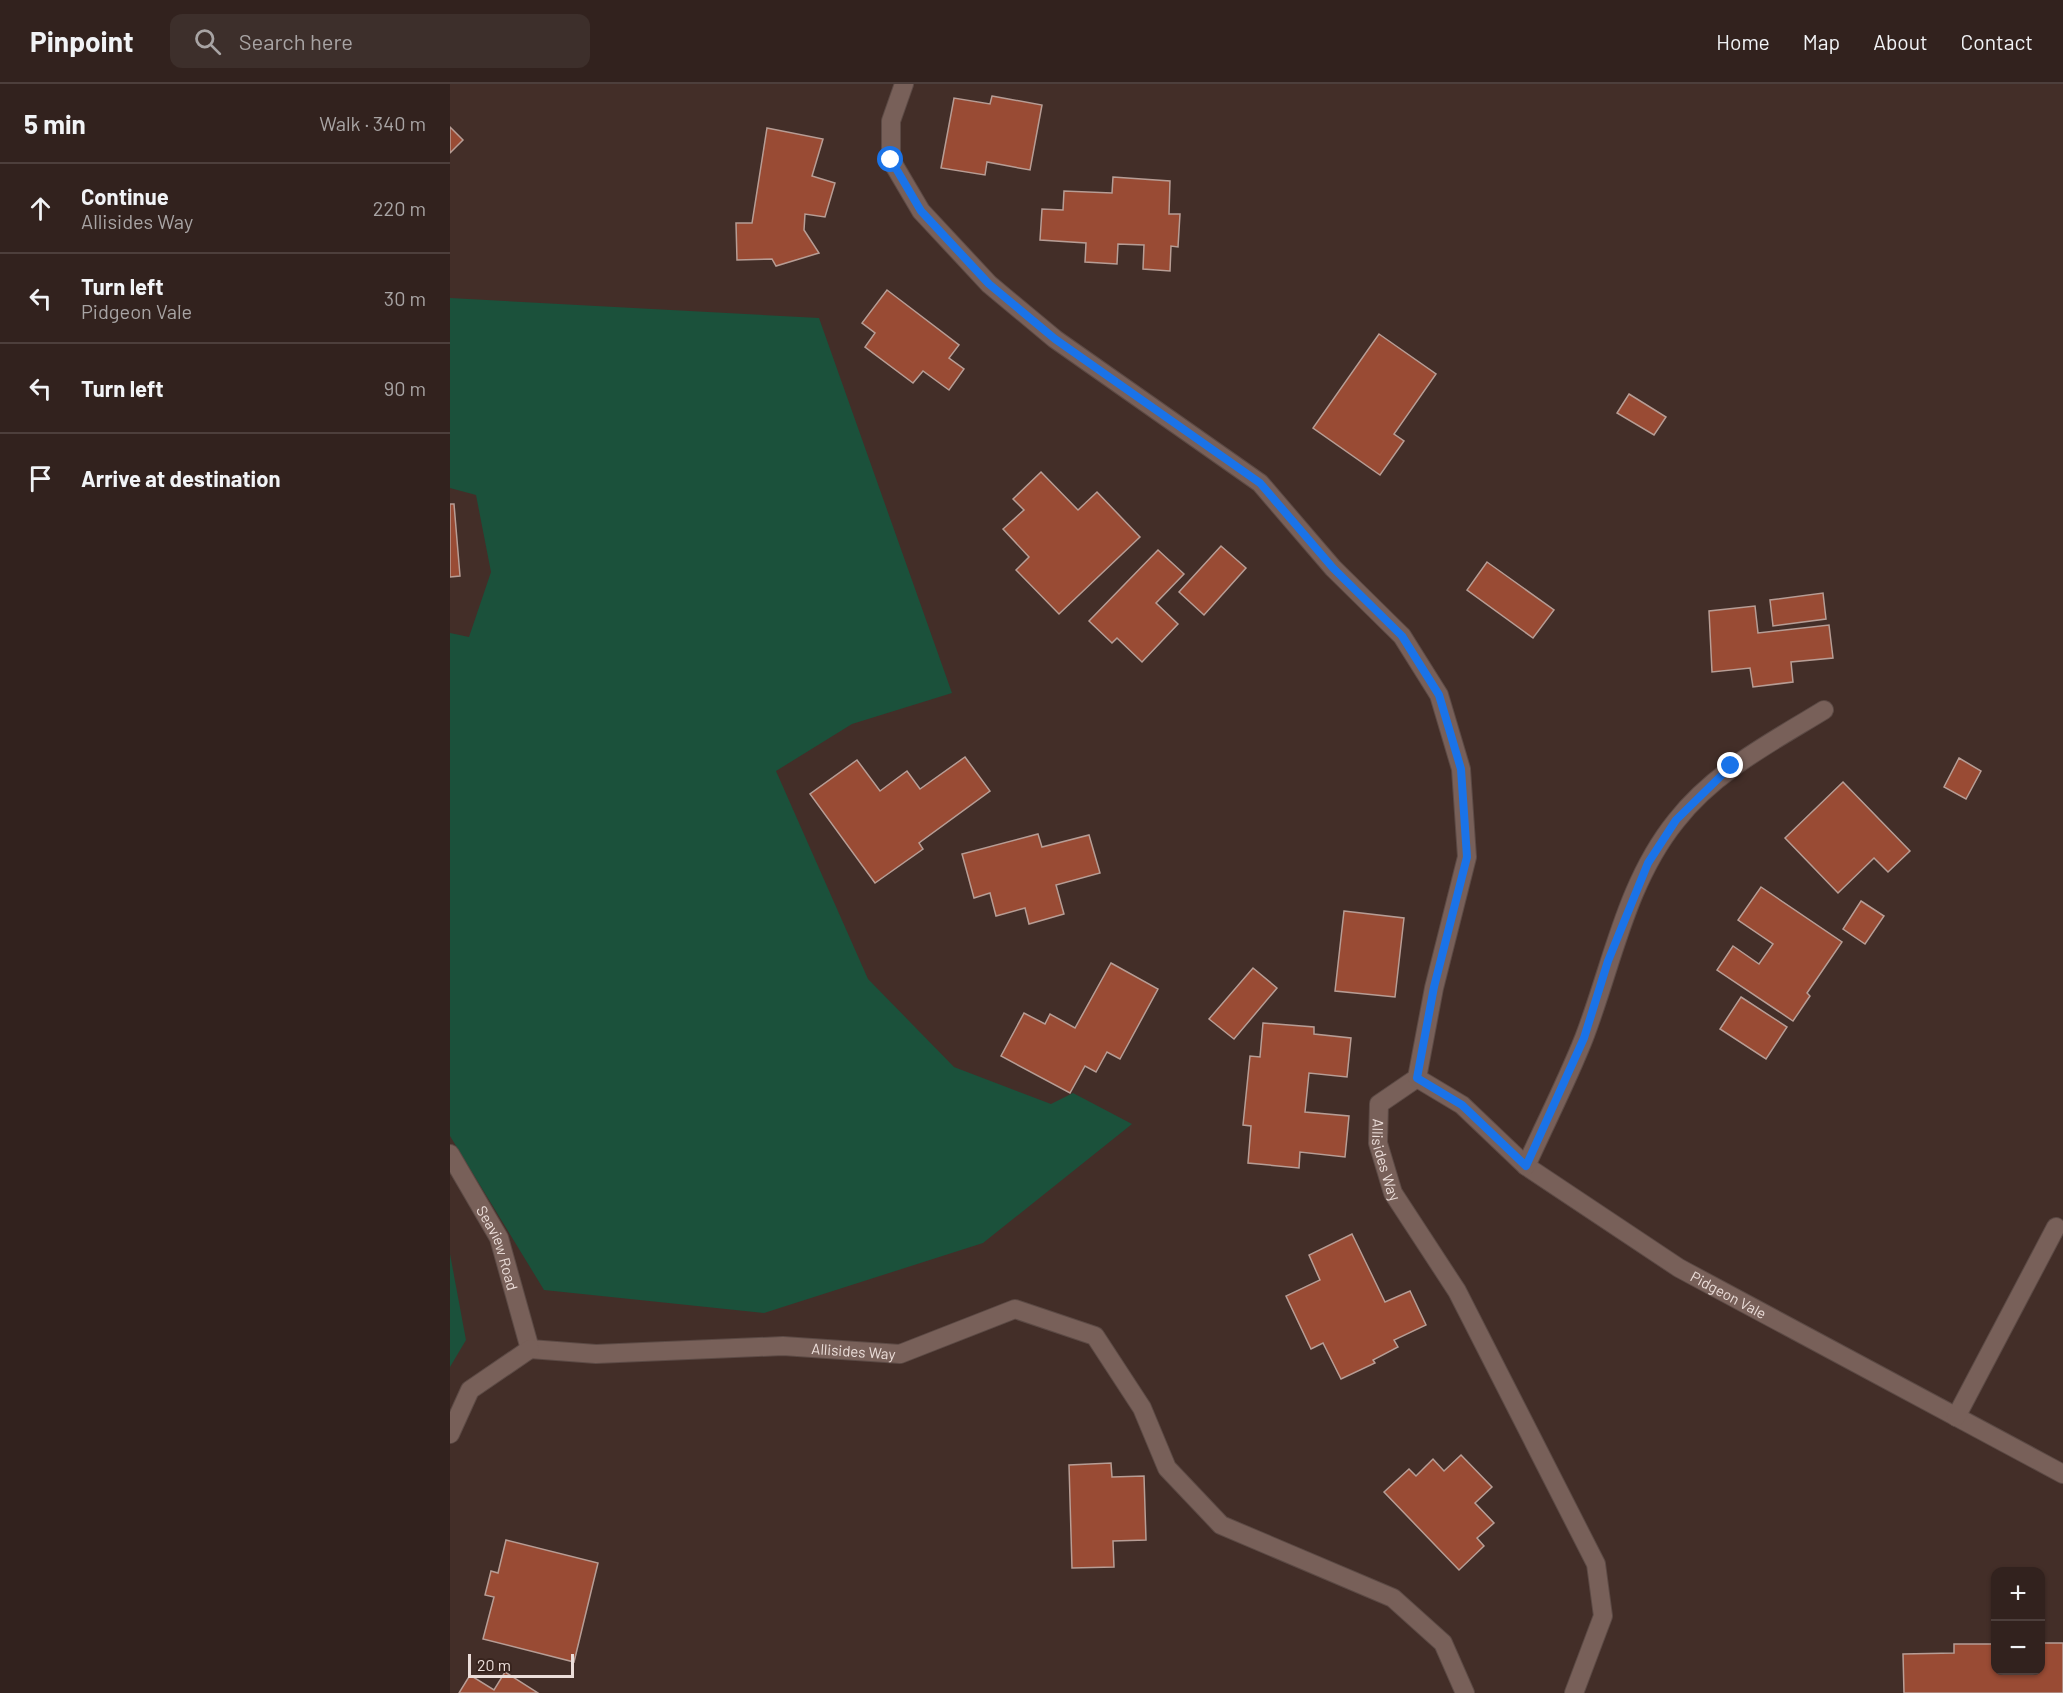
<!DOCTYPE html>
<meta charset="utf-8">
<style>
body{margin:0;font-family:Barlow,sans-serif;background:#3d2f2b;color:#f1f3f6}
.controls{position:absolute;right:18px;bottom:18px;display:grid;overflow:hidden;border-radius:12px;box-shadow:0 2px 4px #0004}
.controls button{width:54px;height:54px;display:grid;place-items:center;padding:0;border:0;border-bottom:2px solid #4d3f3c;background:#32221e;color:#f1f3f6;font:30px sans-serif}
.scale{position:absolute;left:18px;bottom:15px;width:106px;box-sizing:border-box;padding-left:6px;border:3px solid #ecdeda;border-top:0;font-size:16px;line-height:21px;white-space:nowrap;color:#ecdeda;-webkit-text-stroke:4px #38241e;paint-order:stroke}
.stop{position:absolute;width:18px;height:18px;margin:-14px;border:4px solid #1a73e8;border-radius:50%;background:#fff}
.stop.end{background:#1a73e8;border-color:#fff;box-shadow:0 2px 6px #0008}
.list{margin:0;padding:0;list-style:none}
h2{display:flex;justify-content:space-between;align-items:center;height:78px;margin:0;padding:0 24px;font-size:26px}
h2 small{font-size:20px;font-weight:400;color:#a8a4a4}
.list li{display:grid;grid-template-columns:39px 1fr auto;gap:18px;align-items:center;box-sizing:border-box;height:90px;padding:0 24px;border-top:2px solid #4d3f3c}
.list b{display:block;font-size:22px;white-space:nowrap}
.list p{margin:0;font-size:20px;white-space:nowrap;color:#a8a4a4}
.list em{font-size:20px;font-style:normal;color:#a8a4a4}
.icon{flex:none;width:33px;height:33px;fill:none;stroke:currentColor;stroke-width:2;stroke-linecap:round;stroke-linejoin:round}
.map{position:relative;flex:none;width:1613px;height:1609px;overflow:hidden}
header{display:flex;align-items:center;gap:36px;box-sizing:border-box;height:84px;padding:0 30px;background:#32221e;border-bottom:2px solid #4d3f3c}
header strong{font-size:28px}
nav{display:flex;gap:33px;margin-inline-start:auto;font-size:21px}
.search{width:420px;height:54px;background:#3d2f2b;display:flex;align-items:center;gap:15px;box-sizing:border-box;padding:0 21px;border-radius:12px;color:#a8a4a4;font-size:22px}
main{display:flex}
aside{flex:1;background:#32221e}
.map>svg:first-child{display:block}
</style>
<header>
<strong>Pinpoint</strong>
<div class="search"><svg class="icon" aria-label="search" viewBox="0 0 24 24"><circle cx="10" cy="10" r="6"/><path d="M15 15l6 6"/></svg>Search here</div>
<nav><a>Home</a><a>Map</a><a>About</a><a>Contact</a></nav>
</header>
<main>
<aside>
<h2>5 min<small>Walk · 340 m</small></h2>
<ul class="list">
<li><svg class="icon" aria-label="ahead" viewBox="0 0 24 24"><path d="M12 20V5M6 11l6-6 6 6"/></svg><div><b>Continue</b><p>Allisides Way</p></div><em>220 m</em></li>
<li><svg class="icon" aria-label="left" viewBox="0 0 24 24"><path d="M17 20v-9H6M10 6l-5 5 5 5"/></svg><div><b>Turn left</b><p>Pidgeon Vale</p></div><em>30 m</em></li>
<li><svg class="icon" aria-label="left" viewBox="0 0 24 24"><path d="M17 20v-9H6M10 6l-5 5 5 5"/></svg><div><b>Turn left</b></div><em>90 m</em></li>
<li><svg class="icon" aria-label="arrive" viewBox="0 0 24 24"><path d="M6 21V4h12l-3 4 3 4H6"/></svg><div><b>Arrive at destination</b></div></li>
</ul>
</aside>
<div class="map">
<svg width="1613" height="1609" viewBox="0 0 1613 1609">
<rect width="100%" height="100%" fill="#432e28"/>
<g fill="#1b513b">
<polygon points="0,214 369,234 502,609 402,640 326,687 418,895 504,983 601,1020 623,1009 682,1040 533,1159 314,1229 94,1206 0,1052 0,549 19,553 41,488 26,411 0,404"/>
<polygon points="0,1170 16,1256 0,1283"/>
</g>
<g fill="#994b34" stroke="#b79d95" stroke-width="1.5">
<polygon points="542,12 592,21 580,86 537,78 535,91 491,84 504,14 540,20"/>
<polygon points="0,43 13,56 0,69"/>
<polygon points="317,44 373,55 362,92 385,99 375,133 355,130 354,146 369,169 326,182 322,175 287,176 286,139 302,139"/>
<polygon points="663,93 720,97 719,130 730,130 728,163 721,162 720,187 693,185 694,161 668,160 667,180 635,178 636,159 590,156 592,125 613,126 614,107 662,109"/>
<polygon points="437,206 509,261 499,274 514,285 499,306 473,287 463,299 415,263 425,249 412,239"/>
<polygon points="929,250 986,290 944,350 954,357 930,391 863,344"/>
<polygon points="1179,310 1216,333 1204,351 1167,329"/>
<polygon points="591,388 628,426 647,408 690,453 609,530 566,486 579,473 553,445 574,426 563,415"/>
<polygon points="0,420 4,420 10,492 0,493"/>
<polygon points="771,462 796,484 754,531 729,508"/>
<polygon points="708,466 734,490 706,519 728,540 692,578 667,554 662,559 639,537"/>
<polygon points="1037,478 1104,526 1083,554 1017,506"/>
<polygon points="1373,509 1376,535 1323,542 1320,516"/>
<polygon points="1305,522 1308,549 1379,541 1383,574 1341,578 1343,598 1303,603 1300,584 1262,588 1259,527"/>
<polygon points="515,673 540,707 469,759 473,765 425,799 360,710 407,676 430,707 457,687 470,705"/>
<polygon points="1509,674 1531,687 1516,715 1494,703"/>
<polygon points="1393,698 1460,767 1438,788 1424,774 1388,809 1335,754"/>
<polygon points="588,750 592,763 639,751 650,789 606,801 614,830 579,840 575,824 546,832 540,809 524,814 512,770"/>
<polygon points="1311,803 1392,858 1357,909 1360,912 1343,937 1267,886 1283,862 1309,880 1323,860 1288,836"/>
<polygon points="1411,817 1434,832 1415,860 1393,845"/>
<polygon points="894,827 954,834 945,913 885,907"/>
<polygon points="661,879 708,905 670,975 657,968 646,988 635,982 620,1009 551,972 574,929 595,940 600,930 625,944"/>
<polygon points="803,884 827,904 784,955 759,935"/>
<polygon points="1291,913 1337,943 1316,975 1270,945"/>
<polygon points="813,939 864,943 864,950 901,954 897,993 859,989 855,1028 899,1032 895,1073 850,1068 849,1084 798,1079 801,1042 793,1041 800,972 810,973"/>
<polygon points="902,1150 935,1218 960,1207 976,1241 944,1256 948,1263 923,1276 925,1279 891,1295 873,1259 861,1265 836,1212 870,1196 859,1171"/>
<polygon points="1011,1371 1042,1403 1025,1419 1044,1439 1027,1454 1034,1462 1009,1486 934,1408 959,1385 966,1392 983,1375 994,1387"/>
<polygon points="661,1379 662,1393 694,1392 696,1456 663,1457 664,1483 622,1484 619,1381"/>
<polygon points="56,1456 148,1479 124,1578 33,1555 44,1513 35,1511 41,1487 48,1489"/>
<polygon points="1590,1559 1613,1559 1613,1609 1454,1609 1453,1570 1504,1569 1504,1560 1546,1560 1546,1586 1590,1586"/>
<polygon points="55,1588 88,1609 9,1609 20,1591 44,1606"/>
</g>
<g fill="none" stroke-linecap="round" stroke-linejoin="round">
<defs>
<g id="minor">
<path id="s1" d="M454 0 441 37V76L471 127 539 200 605 255 810 399 883 484 952 552 989 611 1011 685 1017 773 984 904 967 994 929 1020 928 1059 943 1109 1007 1207 1146 1480 1153 1532 1124 1609"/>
<path id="s2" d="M967 994 1012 1021 1076 1082 1229 1184 1613 1390"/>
<path id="s3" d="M0 1070 49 1154 80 1265"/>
<path d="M1076 1082C1095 1040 1117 997 1134 954 1162 881 1176 799 1226 737 1265 687 1322 658 1374 626"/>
<path id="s4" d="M80 1265 146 1270 333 1262 450 1270 565 1225 645 1252 692 1324 717 1384 771 1441 943 1514 993 1559 1015 1609"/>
<polyline points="1506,1333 1606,1143"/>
<polyline points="0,1350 20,1306 80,1265"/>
</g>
</defs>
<use href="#minor" stroke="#5c4a45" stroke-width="20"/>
<use href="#minor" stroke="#786059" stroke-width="18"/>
</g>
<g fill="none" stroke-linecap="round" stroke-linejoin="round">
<polyline stroke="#1a73e8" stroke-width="8" points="441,76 471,127 539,200 605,255 810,399 883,484 952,552 989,611 1011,685 1017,773 984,903 967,994 1012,1021 1076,1082 1134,954 1158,877 1198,779 1226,736 1281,682"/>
</g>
<g text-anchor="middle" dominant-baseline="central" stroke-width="5" stroke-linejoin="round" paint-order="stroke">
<g font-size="15" fill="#ecdeda" stroke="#38241e">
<text stroke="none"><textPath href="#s1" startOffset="1347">Allisides Way</textPath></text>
<text stroke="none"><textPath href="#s3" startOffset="106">Seaview Road</textPath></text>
<text stroke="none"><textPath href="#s2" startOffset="381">Pidgeon Vale</textPath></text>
<text stroke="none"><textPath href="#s4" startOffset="324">Allisides Way</textPath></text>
</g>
</g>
</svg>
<div class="controls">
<button>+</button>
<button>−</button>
</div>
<div class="scale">20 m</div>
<div class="stop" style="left:441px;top:76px"></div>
<div class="stop end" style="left:1281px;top:682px"></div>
</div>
</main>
